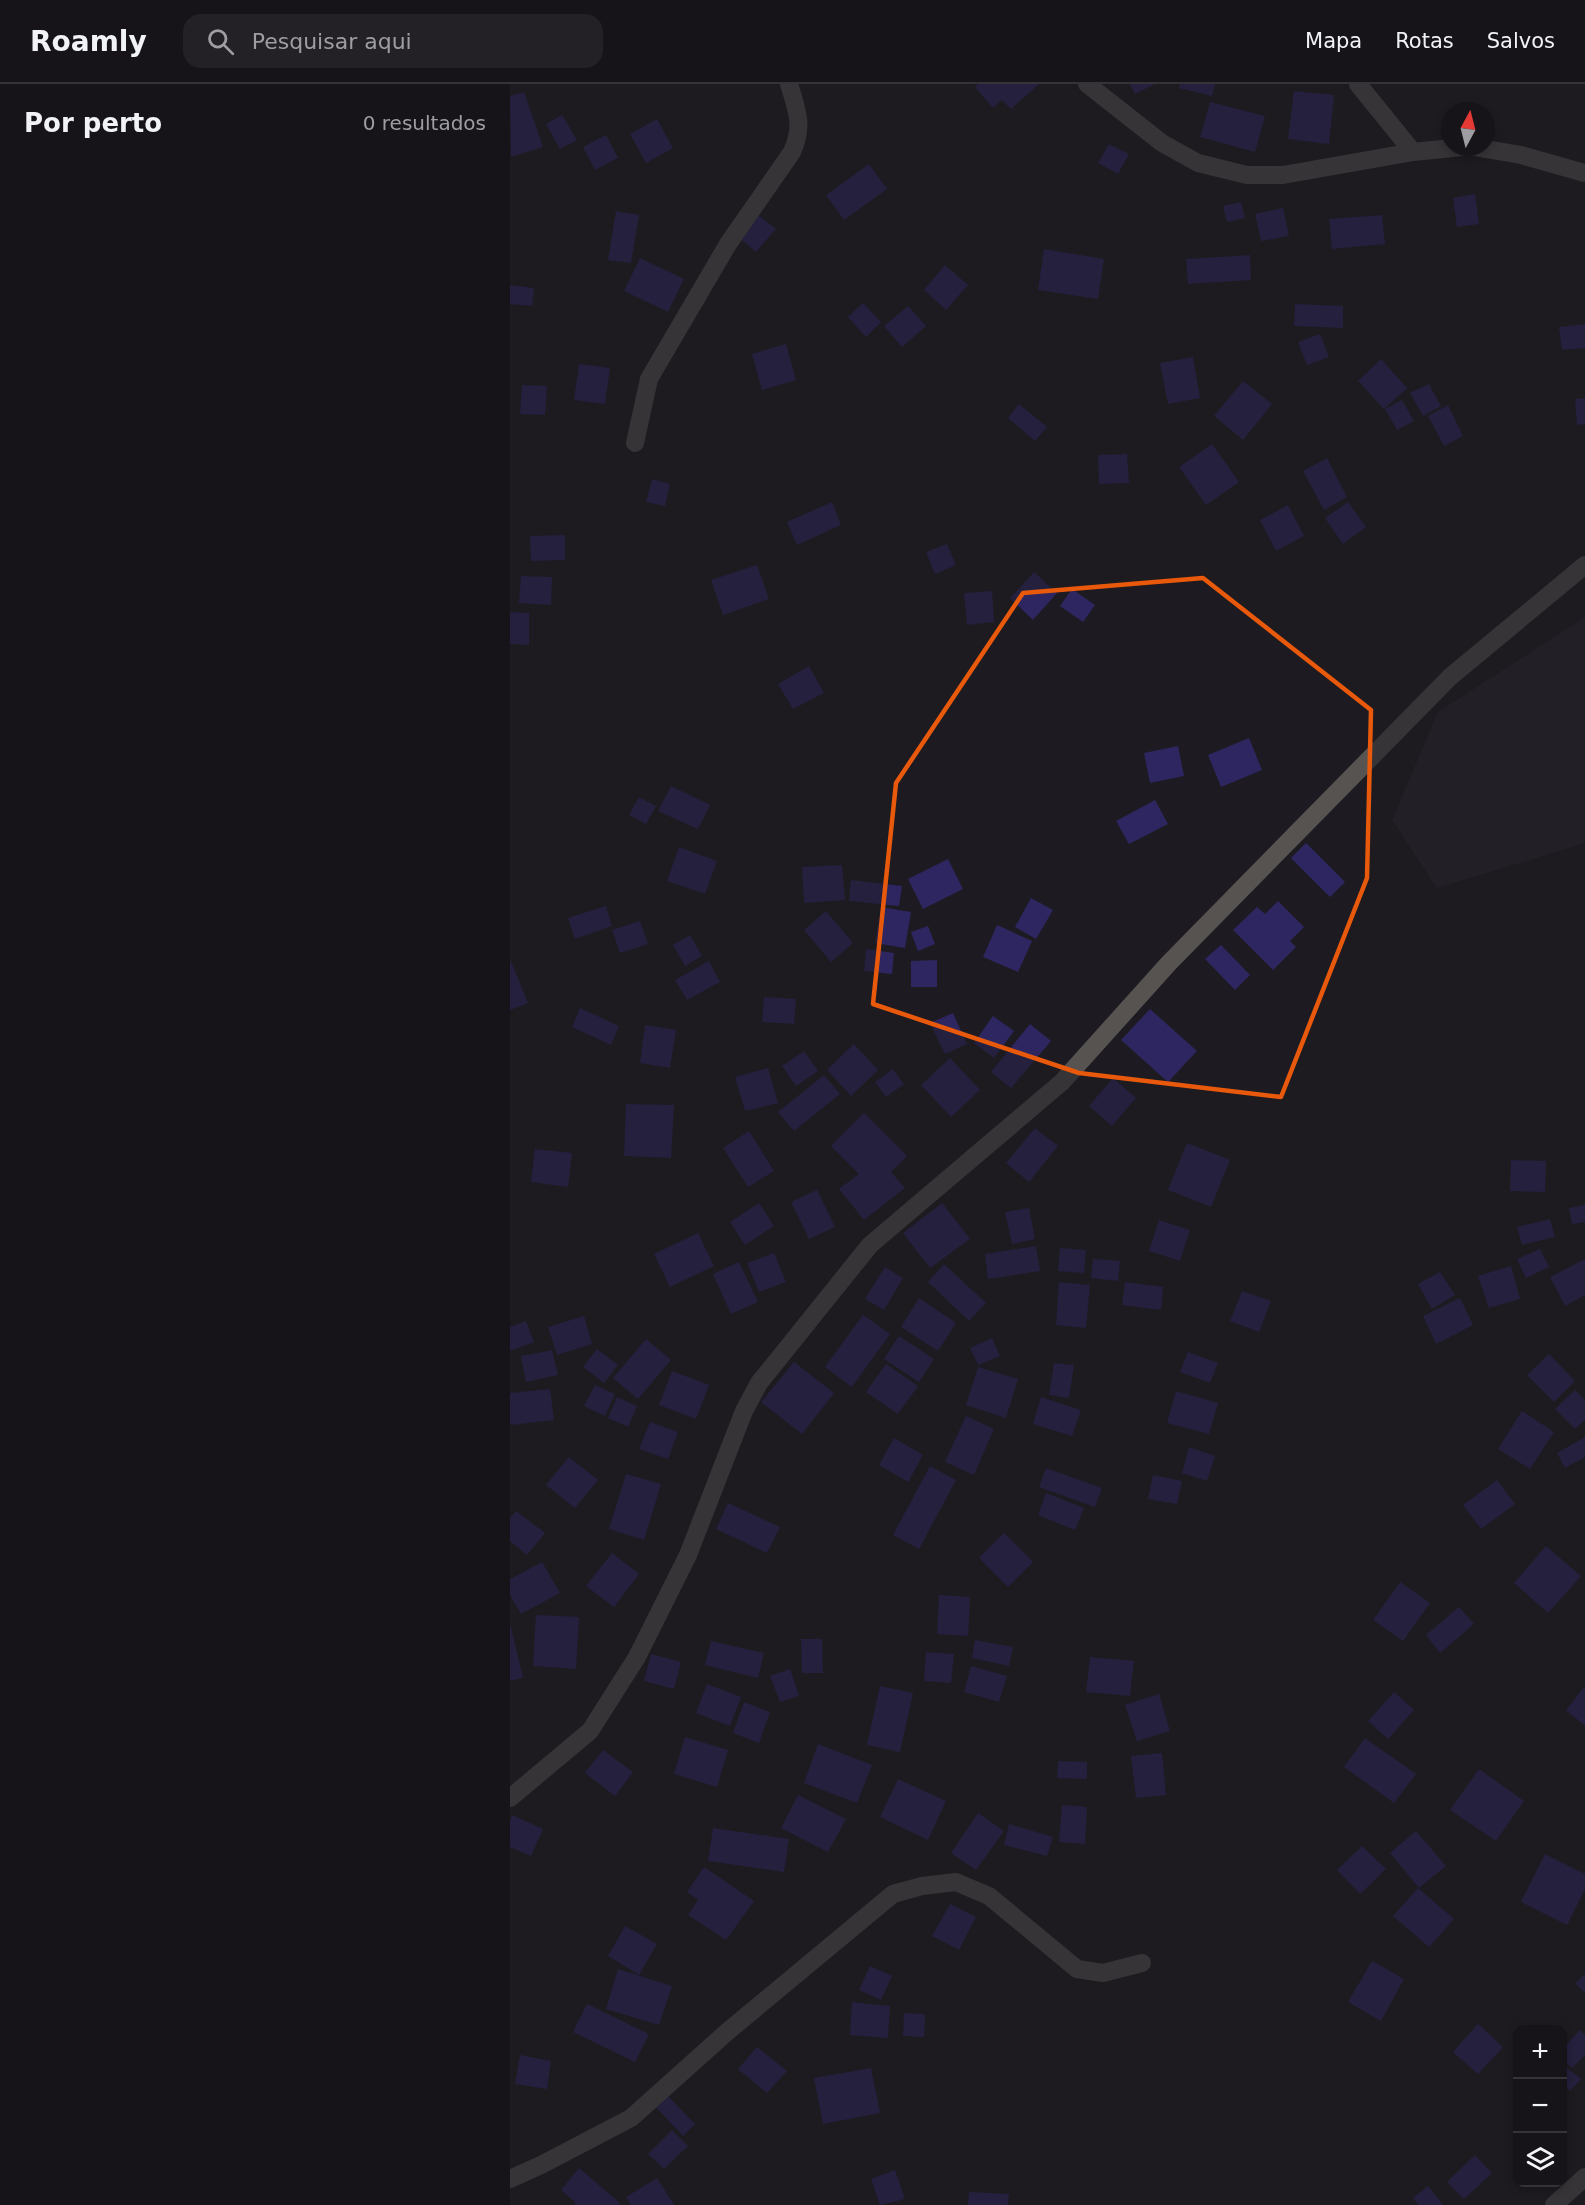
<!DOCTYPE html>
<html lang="pt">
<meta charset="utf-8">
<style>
body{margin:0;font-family:"DejaVu Sans",sans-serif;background:#232126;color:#f1f3f6}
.controls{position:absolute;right:18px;bottom:18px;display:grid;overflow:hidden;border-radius:12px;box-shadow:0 3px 9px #0003}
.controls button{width:54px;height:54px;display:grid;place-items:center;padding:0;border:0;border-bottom:2px solid #353338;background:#161419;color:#f1f3f6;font:30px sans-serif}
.compass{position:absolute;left:931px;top:18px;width:54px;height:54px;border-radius:50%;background:#161419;box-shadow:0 3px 9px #0003;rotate:7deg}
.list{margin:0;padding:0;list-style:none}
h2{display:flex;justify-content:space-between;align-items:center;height:78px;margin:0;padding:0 24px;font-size:26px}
h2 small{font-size:20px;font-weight:400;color:#9e9ea2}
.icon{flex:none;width:33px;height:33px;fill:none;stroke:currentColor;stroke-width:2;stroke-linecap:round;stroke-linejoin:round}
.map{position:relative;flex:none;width:1075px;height:2121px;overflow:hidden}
header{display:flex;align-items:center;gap:36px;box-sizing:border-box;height:84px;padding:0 30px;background:#161419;border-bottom:2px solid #353338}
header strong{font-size:28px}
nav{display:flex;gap:33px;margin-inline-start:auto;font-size:21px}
.search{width:420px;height:54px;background:#232126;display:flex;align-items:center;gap:15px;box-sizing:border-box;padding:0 21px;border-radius:18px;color:#9e9ea2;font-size:22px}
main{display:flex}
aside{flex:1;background:#161419}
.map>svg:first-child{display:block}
</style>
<header>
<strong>Roamly</strong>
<div class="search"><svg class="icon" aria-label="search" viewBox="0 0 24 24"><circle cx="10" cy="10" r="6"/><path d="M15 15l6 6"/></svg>Pesquisar aqui</div>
<nav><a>Mapa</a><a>Rotas</a><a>Salvos</a></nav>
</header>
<main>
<aside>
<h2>Por perto<small>0 resultados</small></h2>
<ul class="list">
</ul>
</aside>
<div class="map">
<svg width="1075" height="2121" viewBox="0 0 1075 2121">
<rect width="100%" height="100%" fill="#1d1b21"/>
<polygon fill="#29242f" points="1075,533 1075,759 927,804 882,736 928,628"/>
<g fill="#2d2660">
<polygon points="468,0 529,0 501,25 492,16 483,24 465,3"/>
<polygon points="620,0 645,0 625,10"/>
<polygon points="670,0 705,0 702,12 669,4"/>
<polygon points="784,7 824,11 819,60 778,55"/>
<polygon points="14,8 33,63 1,73 0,12"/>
<polygon points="700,18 755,32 745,68 690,53"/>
<polygon points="52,31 67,56 50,65 36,40"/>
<polygon points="147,35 163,64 136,79 120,50"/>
<polygon points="96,51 108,74 85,86 73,63"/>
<polygon points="599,60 619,70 608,90 588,79"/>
<polygon points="359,80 377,105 334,136 316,111"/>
<polygon points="965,110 969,140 947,143 943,114"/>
<polygon points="731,118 735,134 717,138 713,122"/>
<polygon points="773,124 779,152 751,157 745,130"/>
<polygon points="106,127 129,131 121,179 98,176"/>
<polygon points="247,130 266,145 246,168 228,153"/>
<polygon points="872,131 875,160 822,165 819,135"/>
<polygon points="534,165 594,175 588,215 528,206"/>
<polygon points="740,171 741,196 678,200 676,175"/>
<polygon points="130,174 174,195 158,228 114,207"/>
<polygon points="435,181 458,201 436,226 414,206"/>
<polygon points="0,201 24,204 22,222 0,220"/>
<polygon points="353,219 371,238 356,253 338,233"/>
<polygon points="785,220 833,222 833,244 784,242"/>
<polygon points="398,222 416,242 392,263 374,242"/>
<polygon points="1075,240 1075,264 1052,266 1049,243"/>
<polygon points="810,250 819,273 797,281 788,258"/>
<polygon points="276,260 286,296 252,306 242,270"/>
<polygon points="683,273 690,314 658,320 650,279"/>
<polygon points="871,275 897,304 874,325 848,297"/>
<polygon points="69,280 100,284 95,320 64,316"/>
<polygon points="733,297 762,320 733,356 704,332"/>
<polygon points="919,300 931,322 913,332 900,309"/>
<polygon points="12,301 37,302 35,331 10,330"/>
<polygon points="1075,314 1075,340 1067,341 1065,315"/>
<polygon points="892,316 904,337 887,346 875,325"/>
<polygon points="509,320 537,343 525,357 498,334"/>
<polygon points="938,321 953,352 934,362 918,332"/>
<polygon points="702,360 729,398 696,421 669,383"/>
<polygon points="617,370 619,399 589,400 588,371"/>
<polygon points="817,374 837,413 814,426 793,387"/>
<polygon points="142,395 160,400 155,422 136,418"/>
<polygon points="322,418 331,441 287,461 277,438"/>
<polygon points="838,418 856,443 833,460 815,434"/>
<polygon points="778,421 794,452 766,467 750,436"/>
<polygon points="55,451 55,476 21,477 20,452"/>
<polygon points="437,460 446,481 425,490 416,468"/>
<polygon points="247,481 259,515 213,531 201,496"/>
<polygon points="524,488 547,509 523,536 500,514"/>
<polygon points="11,492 42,493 41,521 9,519"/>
<polygon points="562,505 585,521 573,538 550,522"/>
<polygon points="482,507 484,538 457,541 454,509"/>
<polygon points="0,528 19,529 19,561 0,560"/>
<polygon points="299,582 314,609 283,625 268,600"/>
<polygon points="739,654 752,686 711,703 698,671"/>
<polygon points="668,662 674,692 640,699 634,669"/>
<polygon points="161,702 200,721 188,745 148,727"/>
<polygon points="129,713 146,722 136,740 119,731"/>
<polygon points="645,716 658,740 619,760 606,737"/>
<polygon points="796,759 835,798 820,813 781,774"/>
<polygon points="169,763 207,777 195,810 157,797"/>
<polygon points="438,775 453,805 413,825 398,795"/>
<polygon points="332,781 335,816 294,819 292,783"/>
<polygon points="341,796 392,802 389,822 339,817"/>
<polygon points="521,814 543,826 526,855 505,843"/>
<polygon points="768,817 794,843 780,857 786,863 763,886 723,846 747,823 755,830"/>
<polygon points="96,822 102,842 65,855 58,834"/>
<polygon points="371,823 401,828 395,864 365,859"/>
<polygon points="316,827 343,859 321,878 294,846"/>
<polygon points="130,837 138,860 110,869 102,846"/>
<polygon points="487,841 522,857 508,888 473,873"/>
<polygon points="418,842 425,860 408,867 401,848"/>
<polygon points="180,851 192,872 175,882 163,861"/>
<polygon points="711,861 740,891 725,906 695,875"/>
<polygon points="356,865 384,869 382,890 354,887"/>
<polygon points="0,875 18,919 0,926"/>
<polygon points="427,876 427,903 401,903 401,877"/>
<polygon points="199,877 210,898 177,916 165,896"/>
<polygon points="254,913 286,915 284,940 252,938"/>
<polygon points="70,924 109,942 101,961 62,943"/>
<polygon points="640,925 687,967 658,998 611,956"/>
<polygon points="443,929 457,960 435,970 420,939"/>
<polygon points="483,932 504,947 484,974 464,959"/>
<polygon points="520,940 541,957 501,1004 481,988"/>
<polygon points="135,941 166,946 160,984 130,979"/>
<polygon points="344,960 368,986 341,1012 317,986"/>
<polygon points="294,967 308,987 286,1002 272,982"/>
<polygon points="440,974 470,1006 441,1033 411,1001"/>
<polygon points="258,984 268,1019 235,1027 225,993"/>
<polygon points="383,985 394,1000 376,1013 365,998"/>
<polygon points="314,991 330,1010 284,1047 268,1028"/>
<polygon points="603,994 626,1014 602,1042 579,1022"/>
<polygon points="116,1020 164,1021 161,1074 114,1072"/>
<polygon points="354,1029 397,1072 381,1088 395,1104 354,1136 329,1105 349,1090 321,1062"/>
<polygon points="525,1044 548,1062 519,1098 496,1079"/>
<polygon points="239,1047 264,1087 238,1103 213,1064"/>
<polygon points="677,1059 720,1076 701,1123 658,1106"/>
<polygon points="25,1065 62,1069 58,1103 21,1098"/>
<polygon points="1001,1076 1036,1077 1035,1108 1000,1107"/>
<polygon points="307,1106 325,1143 299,1155 281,1118"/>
<polygon points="249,1119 264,1142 235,1161 220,1138"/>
<polygon points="432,1119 460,1155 420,1184 393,1149"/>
<polygon points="1075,1121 1075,1138 1062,1140 1059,1124"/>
<polygon points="519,1124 525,1155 502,1160 495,1128"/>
<polygon points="1040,1135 1045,1153 1012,1161 1007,1143"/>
<polygon points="649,1136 680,1146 670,1177 639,1167"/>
<polygon points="188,1149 204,1182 160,1203 144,1170"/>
<polygon points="526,1162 530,1187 478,1195 475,1170"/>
<polygon points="550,1164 576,1166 574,1189 548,1187"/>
<polygon points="1030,1165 1039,1183 1016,1194 1007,1175"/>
<polygon points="264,1169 276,1198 249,1208 237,1179"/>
<polygon points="583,1175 610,1177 608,1197 581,1194"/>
<polygon points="1075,1175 1075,1211 1055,1222 1040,1193"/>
<polygon points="229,1178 248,1218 221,1230 203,1190"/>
<polygon points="434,1180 476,1219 459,1237 418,1198"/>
<polygon points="1001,1182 1010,1215 979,1224 968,1192"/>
<polygon points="375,1183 393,1194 374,1226 355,1215"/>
<polygon points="930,1188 945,1211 922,1225 908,1200"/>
<polygon points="549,1198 580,1201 576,1244 546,1241"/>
<polygon points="615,1198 653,1203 651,1226 612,1221"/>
<polygon points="732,1207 761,1217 749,1248 720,1237"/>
<polygon points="409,1214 446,1239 428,1267 391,1243"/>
<polygon points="950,1214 963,1241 926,1260 913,1232"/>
<polygon points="353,1231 380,1250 342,1303 315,1283"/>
<polygon points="74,1232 82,1260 47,1271 38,1243"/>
<polygon points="16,1237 24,1258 0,1267 0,1243"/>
<polygon points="389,1252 424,1275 409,1298 374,1275"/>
<polygon points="482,1254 490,1272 468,1281 460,1264"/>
<polygon points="136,1255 161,1276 128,1315 103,1294"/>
<polygon points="87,1265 108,1281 94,1299 73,1283"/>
<polygon points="42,1266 48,1291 16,1298 11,1272"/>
<polygon points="678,1268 708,1279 700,1299 670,1288"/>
<polygon points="1039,1270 1065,1297 1044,1318 1017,1291"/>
<polygon points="284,1278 324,1309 292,1350 251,1318"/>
<polygon points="544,1279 564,1281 559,1314 539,1311"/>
<polygon points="376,1280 408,1302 388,1330 356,1308"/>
<polygon points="468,1283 508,1295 496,1334 456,1321"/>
<polygon points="162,1287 199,1301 186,1335 149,1321"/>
<polygon points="85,1301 105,1310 95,1332 74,1322"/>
<polygon points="40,1305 44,1336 0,1341 0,1309"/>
<polygon points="1065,1306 1075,1316 1075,1336 1065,1345 1045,1325"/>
<polygon points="666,1307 708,1319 699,1350 657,1339"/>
<polygon points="107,1313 127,1322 118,1343 98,1334"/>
<polygon points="531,1313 571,1326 562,1352 523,1340"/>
<polygon points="1012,1327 1044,1348 1020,1385 988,1365"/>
<polygon points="456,1332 484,1345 464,1391 435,1378"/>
<polygon points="140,1338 168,1348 158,1375 129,1365"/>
<polygon points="1075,1353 1075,1373 1055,1384 1047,1369"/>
<polygon points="384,1354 413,1371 398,1398 369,1381"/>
<polygon points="679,1363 705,1372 697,1397 672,1389"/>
<polygon points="59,1373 88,1396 65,1424 36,1401"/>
<polygon points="420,1382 446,1396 409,1465 383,1451"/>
<polygon points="536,1384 592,1404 585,1423 529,1403"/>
<polygon points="116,1390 151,1400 134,1456 99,1445"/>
<polygon points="643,1391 672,1397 667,1420 638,1415"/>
<polygon points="987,1396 1005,1420 971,1445 953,1421"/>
<polygon points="536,1409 574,1424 565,1446 528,1431"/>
<polygon points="218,1419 270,1443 257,1469 206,1445"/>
<polygon points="6,1427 35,1449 17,1471 0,1457 0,1434"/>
<polygon points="494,1449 523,1478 498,1503 469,1474"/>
<polygon points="1036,1462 1071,1492 1038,1529 1004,1499"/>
<polygon points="102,1469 129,1490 104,1523 76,1502"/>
<polygon points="32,1478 50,1509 11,1530 0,1511 0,1495"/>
<polygon points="890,1498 920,1519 893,1557 863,1536"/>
<polygon points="429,1511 460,1513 458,1552 427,1550"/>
<polygon points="949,1523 964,1540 930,1569 916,1551"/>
<polygon points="26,1531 69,1533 66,1585 23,1582"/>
<polygon points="0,1539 13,1594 0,1597"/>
<polygon points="291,1555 312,1555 313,1589 292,1589"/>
<polygon points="465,1556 503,1563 499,1582 462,1574"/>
<polygon points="201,1557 254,1569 248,1594 195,1581"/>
<polygon points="416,1568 444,1570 441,1599 414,1597"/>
<polygon points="141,1570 171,1578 164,1605 134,1597"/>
<polygon points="580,1573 624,1577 620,1612 576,1608"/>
<polygon points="461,1582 497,1592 489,1618 454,1608"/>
<polygon points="280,1585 289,1612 270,1618 260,1592"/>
<polygon points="197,1600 231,1613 220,1642 186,1629"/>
<polygon points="370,1602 403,1609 390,1668 357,1661"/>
<polygon points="1075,1602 1075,1642 1056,1626"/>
<polygon points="884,1608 904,1626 878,1655 858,1637"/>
<polygon points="649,1610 660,1647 627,1657 615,1621"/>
<polygon points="234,1618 260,1628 249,1659 223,1649"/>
<polygon points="175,1653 218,1666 207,1703 164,1690"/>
<polygon points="855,1654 906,1690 884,1719 834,1683"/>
<polygon points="308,1660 362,1681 347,1719 294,1699"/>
<polygon points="93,1666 123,1688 105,1712 75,1689"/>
<polygon points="652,1669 656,1711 626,1714 621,1672"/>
<polygon points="548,1677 577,1678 577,1695 547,1694"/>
<polygon points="969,1685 1014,1717 986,1757 940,1726"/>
<polygon points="388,1695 436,1717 418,1756 370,1733"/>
<polygon points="288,1711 336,1735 318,1768 271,1744"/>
<polygon points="552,1721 577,1723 575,1760 549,1758"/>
<polygon points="468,1729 494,1747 466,1786 441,1769"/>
<polygon points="2,1731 33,1745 21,1772 0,1763 0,1736"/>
<polygon points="499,1740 543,1753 537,1772 494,1761"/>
<polygon points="203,1744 279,1755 274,1788 198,1777"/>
<polygon points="906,1747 936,1782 909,1804 880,1769"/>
<polygon points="852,1762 876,1785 850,1810 827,1786"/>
<polygon points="1035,1770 1075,1790 1075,1805 1057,1841 1011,1818"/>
<polygon points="194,1783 244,1817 216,1856 178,1831 188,1816 177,1808"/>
<polygon points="908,1804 944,1835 919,1863 883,1832"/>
<polygon points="440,1820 466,1833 449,1866 422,1852"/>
<polygon points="115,1842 147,1860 129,1891 98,1872"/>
<polygon points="862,1877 894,1895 871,1937 838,1918"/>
<polygon points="360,1882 382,1892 371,1916 349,1906"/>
<polygon points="108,1885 162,1902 149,1941 96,1925"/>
<polygon points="1075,1890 1075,1909 1065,1899"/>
<polygon points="342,1918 380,1922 378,1954 340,1951"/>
<polygon points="77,1920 139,1950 125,1978 63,1948"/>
<polygon points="394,1929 415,1930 414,1953 393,1952"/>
<polygon points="968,1940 993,1963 968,1990 943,1968"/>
<polygon points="1070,1946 1075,1951 1075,1971 1062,1984 1052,1975 1052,1965"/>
<polygon points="247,1963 277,1987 257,2009 228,1985"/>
<polygon points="10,1971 41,1977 37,2005 5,2000"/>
<polygon points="1052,1980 1071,1995 1060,2007 1052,2000"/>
<polygon points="361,1984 370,2029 313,2040 304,1994"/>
<polygon points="157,2011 185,2040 173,2052 145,2022"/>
<polygon points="162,2046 178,2062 154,2085 138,2070"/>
<polygon points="965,2071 982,2089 954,2115 937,2098"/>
<polygon points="69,2084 110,2119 109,2121 64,2121 66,2119 51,2106"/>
<polygon points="385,2086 395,2115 370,2121 361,2095"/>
<polygon points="147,2094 164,2121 121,2121 116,2113"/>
<polygon points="918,2102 933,2121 908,2121 903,2114"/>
<polygon points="459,2108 499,2110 498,2121 458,2121"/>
</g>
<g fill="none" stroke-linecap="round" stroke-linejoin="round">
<g stroke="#565351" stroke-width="18">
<polyline points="577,0 652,59 688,79 737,91 773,91 903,68 952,63"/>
<polyline points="848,0 903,68"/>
<polyline points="964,63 1011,71 1075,89"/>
<path d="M125 359 139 295 218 160 282 68C294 41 287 27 279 0"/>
<polyline points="0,1714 80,1647 127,1573 178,1471 234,1327 249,1299 360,1161 552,998 659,879 940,593 1075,481"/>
<polyline points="0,2095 31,2081 121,2034 217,1948 383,1810 412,1802 446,1798 479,1812 567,1885 593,1889 632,1879"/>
<polyline points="1044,2121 1075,2093"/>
</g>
</g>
<path d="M0 0H1075V2121H0ZM693 494 861 626 857 794 771 1013 569 989 363 920 386 699 513 509Z" fill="#1d1b21" fill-opacity=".55" fill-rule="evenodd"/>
<path fill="none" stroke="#e8590c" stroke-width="4.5" stroke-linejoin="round" d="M693 494 861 626 857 794 771 1013 569 989 363 920 386 699 513 509Z"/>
</svg>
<div class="controls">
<button>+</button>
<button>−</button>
<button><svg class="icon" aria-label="layers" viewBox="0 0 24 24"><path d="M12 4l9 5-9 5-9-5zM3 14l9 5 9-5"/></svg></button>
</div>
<svg class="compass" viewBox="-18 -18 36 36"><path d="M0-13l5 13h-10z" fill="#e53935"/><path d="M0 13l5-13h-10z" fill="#9e9ea2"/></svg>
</div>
</main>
